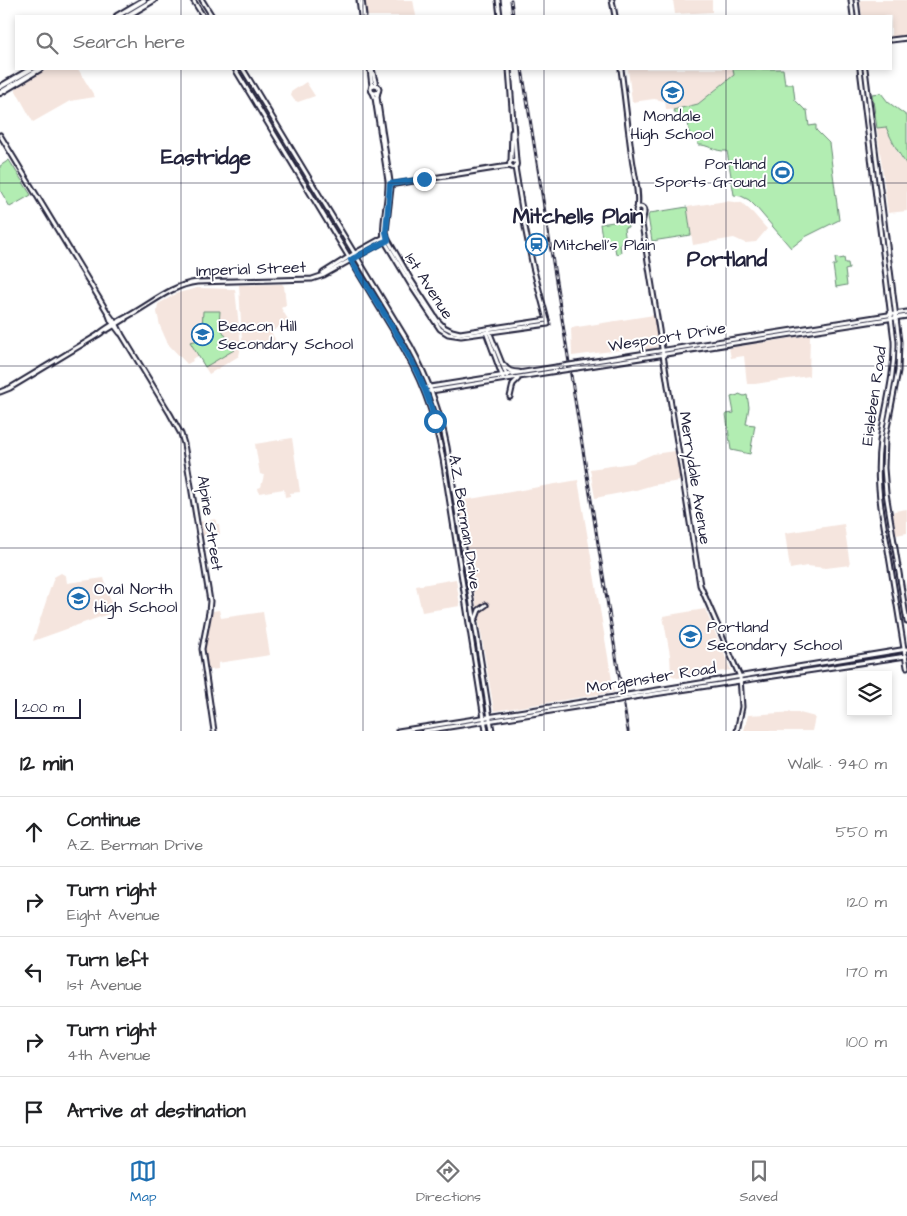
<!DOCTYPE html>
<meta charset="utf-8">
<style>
body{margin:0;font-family:"Architects Daughter",sans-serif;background:#f2f2f2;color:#202124}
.controls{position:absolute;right:15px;bottom:15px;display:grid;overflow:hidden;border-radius:0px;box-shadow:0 2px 8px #0003}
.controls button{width:45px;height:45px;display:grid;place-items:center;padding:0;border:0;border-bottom:1px solid #e0e0e0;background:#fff;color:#202124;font:25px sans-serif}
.scale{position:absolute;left:15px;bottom:12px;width:66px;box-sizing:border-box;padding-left:5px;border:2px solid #22223b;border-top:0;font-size:14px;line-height:18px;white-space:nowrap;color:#22223b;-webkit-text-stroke:4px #fff;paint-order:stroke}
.stop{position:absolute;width:15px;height:15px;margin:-11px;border:4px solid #1f6fb2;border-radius:50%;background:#fff}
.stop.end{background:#1f6fb2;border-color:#fff;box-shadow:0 1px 5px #0008}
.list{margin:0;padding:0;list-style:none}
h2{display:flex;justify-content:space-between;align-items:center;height:65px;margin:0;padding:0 20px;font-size:21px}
h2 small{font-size:16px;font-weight:400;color:#757577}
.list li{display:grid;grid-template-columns:32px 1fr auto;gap:15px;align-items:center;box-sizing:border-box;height:70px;padding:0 20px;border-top:1px solid #e0e0e0}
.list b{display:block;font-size:19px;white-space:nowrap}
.list p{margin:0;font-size:16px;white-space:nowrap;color:#757577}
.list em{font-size:16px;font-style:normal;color:#757577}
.icon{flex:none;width:28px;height:28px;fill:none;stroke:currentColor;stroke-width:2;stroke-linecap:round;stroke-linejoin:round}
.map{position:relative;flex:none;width:907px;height:731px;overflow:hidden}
.search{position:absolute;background:#fff;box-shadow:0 2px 8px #0003;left:15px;right:15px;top:15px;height:55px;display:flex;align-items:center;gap:12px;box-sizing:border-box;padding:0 18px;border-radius:0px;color:#757577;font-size:19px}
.sheet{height:415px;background:#fff}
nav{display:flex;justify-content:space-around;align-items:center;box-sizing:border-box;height:70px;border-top:1px solid #e0e0e0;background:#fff;font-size:14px;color:#757577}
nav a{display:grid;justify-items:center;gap:2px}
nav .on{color:#1f6fb2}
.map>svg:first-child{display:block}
</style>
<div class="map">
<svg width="907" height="731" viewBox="0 0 907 731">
<rect width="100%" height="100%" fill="#fff"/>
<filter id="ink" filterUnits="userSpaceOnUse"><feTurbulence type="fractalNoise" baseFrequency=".02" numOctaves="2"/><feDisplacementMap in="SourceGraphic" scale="10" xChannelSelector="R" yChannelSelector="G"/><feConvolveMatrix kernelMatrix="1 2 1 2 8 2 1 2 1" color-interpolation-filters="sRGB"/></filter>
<g filter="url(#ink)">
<g fill="#f5e5de">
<polygon points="363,0 413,0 416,16 366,16"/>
<polygon points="673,0 712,0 712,12 675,14"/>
<polygon points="860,0 907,0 907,34 891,37 891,16 862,16"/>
<polygon points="47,69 78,69 95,97 70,101 33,122 15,89"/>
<polygon points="628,69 733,69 734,75 698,104 673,110 666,109 665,101 654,99 632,102"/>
<polygon points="306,82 315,96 298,102 294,100 290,94 291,92"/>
<polygon points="886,126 891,139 899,155 907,165 907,211 888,213 877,128"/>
<polygon points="726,201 742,203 753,213 767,229 756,242 745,243 734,238 693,245 687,207"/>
<polygon points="282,284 284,286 286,305 281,308 289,321 271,332 275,339 270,349 248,350 242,340 239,285"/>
<polygon points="197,288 235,289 241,346 239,356 209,374 198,356 192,359 193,361 187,364 168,344 160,326 157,312 158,304 178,293"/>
<polygon points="654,315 658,345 655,348 647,350 644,347 572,356 571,328"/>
<polygon points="810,335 809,376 755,384 747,384 744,356 731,358 729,348"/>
<polygon points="292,438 300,492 290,493 290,496 285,497 284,489 259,493 258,488 261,487 264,475 260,474 255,444"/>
<polygon points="675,451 680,481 653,485 636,490 595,498 590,469 632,463 653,454"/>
<polygon points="578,480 614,692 494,711 459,501"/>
<polygon points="907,509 907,533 896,535 893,514 894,511"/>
<polygon points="216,519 216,524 219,524 220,534 203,536 200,522"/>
<polygon points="844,524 850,565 826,568 807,566 790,569 785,533"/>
<polygon points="61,573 66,576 67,583 104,578 114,612 33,641 54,577"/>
<polygon points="456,579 460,606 422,612 416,586"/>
<polygon points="705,609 731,670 677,678 671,675 670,655 663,616"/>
<polygon points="219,610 221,618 263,612 270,655 218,663 218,669 210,670 207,668 204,649 206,640 213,611"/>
<polygon points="796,712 815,717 812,731 744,731 748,715"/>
</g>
<g fill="#b2edb2" stroke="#6a8876">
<path d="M733 69H783L785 84H793L795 100 805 110H807L809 126 816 125V130L829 143 839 220 805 237 791 248 756 207 749 200 741 196 734 195 727 151C714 152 708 144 698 145L697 138 690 139 688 121H681L680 119 673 110 698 104 734 75Z"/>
<path d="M881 93 888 102 907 116V165C898 153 892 141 886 127L877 128 872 94Z"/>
<polygon points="9,160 31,195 10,207 0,190 0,166"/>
<polygon points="687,207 691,235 652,241 648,216 650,213"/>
<polygon points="627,220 628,227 624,228 626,243 620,244 621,253 616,254 614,243 603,244 600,224"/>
<polygon points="835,258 838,258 839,259 844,258 845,263 848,263 849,269 845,270 847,285 836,287 833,265 836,265"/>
<polygon points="203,311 220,311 219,325 234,350 205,367 190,342 199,340 202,329"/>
<polygon points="739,394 744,396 747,395 749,407 746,424 755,425 750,454 731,450 726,414 734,413 731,397 738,395"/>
</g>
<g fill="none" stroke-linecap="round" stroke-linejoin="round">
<defs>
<g id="secondary">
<polyline points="193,0 203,16"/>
<polyline points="202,0 212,16"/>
<polyline points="359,0 361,16"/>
<polyline points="362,0 364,16"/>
<polyline points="498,0 500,16"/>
<polyline points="612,0 615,16"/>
<polyline points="851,0 853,16"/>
<polyline points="856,0 858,16"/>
<polyline points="891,40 907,38"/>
<path d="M235 69 396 335C421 377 434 411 443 459L486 731"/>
<path d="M243 69 410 345C428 378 440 411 447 447L492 731"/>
<polyline points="370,69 372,86"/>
<polyline points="372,69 376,85"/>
<polyline points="509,69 516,161"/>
<path d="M621 69C625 99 628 129 632 158 634 174 640 194 637 209"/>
<path d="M860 69 894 341C895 376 885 407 880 441 877 463 878 485 881 507L907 667"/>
<polyline points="865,69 899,342 898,371 885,438 884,468 886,493 907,622"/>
<circle cx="375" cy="89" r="4"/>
<polyline points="378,92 377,97 391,188 386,231 387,238 411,280 437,320 444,327 452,331 460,333 547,320"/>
<path d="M373 93 375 98 388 181C389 200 381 223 384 240L412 287 440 329 448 334 461 336 548 324 533 267 525 227 515 167"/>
<polyline points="0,135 108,313 111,321 120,333"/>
<circle cx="513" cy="164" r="3.5"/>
<polyline points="511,161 512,132"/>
<polyline points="389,185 502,167 511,166"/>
<circle cx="640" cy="211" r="4"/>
<polyline points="644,213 642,224 700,585 740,677 742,707 737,731"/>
<polyline points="323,273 355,253 384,237"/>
<polyline points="108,313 117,325 122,335 170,414 181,434 184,444 210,601 209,612 202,649 214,731"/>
<polyline points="107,330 125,319"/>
<polyline points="489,331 507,376"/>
<polyline points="486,332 503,378"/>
<path d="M99 334C110 325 118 322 130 315 152 303 172 285 197 282L312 279 324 275 385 241"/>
<polyline points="576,364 907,312"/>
<path d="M504 365C508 371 512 372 519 372"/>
<polyline points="577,368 907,316"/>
<polyline points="424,388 556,367"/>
<polyline points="0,392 10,388 35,373 101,333"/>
<polyline points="425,392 557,371"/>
<polyline points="510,397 513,384 518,379"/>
<polyline points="476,618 479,610 486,605"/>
<polyline points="627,695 907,649"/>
<polyline points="628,698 906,656"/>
<polyline points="398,731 614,697"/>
<polyline points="424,731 614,701"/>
</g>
<g id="primary">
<polyline points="117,16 144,0"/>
<polyline points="127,16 154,0"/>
<polyline points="0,87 31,69"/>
<polyline points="0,93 40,69"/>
</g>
</defs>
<use href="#secondary" stroke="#22223b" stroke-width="7"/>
<use href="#primary" stroke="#22223b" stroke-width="8"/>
<use href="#secondary" stroke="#fff" stroke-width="3"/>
<use href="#primary" stroke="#fff" stroke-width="4"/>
<defs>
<g id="rail">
<polyline points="511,0 513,16"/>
<polyline points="522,69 628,731"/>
</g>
</defs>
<use href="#rail" stroke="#22223b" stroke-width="3"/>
<use href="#rail" stroke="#fff" stroke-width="1" stroke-dasharray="4" stroke-linecap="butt"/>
<defs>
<g id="secondary-bridge">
<polyline points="556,367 576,364"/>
<polyline points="557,371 577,368"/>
<polyline points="614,697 627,695"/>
<polyline points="614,701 628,698"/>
</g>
</defs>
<use href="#secondary-bridge" stroke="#22223b" stroke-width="7" stroke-linecap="butt"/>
<use href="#secondary-bridge" stroke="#fff" stroke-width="3"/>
</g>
</g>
<g fill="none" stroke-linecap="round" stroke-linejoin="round" filter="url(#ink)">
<path stroke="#1f6fb2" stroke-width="6" d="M424 179 390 184 386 232 388 240 351 260C381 311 420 362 435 421"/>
</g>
<path fill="none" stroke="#22223b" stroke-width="1" stroke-opacity="0.55" d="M181 0V16M363 0V16M544 0V16M726 0V16M181 69V731M363 69V731M544 69V731M726 69V731M0 183H907M0 366H907M0 548H907"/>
<defs>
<symbol id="school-ring" viewBox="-11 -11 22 22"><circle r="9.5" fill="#fff" stroke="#1f6fb2" stroke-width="1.5"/><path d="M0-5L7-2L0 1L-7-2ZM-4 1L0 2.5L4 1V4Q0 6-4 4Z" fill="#1f6fb2"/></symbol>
<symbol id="stadium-ring" viewBox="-11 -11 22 22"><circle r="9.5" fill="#fff" stroke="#1f6fb2" stroke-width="1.5"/><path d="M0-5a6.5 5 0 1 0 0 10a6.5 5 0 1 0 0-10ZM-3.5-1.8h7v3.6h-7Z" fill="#1f6fb2"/></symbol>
<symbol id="station-ring" viewBox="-11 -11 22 22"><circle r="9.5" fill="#fff" stroke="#1f6fb2" stroke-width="1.5"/><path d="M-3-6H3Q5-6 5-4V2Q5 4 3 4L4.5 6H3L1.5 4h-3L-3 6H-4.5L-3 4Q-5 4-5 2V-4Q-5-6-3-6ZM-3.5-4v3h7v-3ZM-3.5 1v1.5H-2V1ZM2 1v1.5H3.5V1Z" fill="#1f6fb2"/></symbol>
</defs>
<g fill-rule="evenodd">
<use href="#school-ring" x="660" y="80" width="25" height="25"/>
<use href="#stadium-ring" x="770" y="160" width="25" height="25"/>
<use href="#station-ring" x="524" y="232" width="25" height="25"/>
<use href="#school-ring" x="190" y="322" width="25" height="25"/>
<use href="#school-ring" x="66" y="586" width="25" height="25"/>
<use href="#school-ring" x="678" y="624" width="25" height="25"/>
</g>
<g text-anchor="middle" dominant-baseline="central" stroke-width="4" stroke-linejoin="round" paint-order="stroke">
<g font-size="16" fill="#22223b" stroke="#fff" text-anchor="start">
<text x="672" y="116" text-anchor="middle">Mondale<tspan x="672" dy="18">High School</tspan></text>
<text x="766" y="164" text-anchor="end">Portland<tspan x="766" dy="18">Sports Ground</tspan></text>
<text x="553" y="245">Mitchell's Plain</text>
<text x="218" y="326">Beacon Hill<tspan x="218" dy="18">Secondary School</tspan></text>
<text x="94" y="589">Oval North<tspan x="94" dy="18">High School</tspan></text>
<text x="707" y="627">Portland<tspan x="707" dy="18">Secondary School</tspan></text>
</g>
<g font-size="16" fill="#22223b" stroke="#fff">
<text transform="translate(251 269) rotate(-2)">Imperial Street</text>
<text transform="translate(429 286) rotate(57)">1st Avenue</text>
<text transform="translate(667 337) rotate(-9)">Wespoort Drive</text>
<text transform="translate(874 396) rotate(-82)">Eisleben Road</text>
<text transform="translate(695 478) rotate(81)">Merrydale Avenue</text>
<text transform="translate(465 522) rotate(81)">A.Z. Berman Drive</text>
<text transform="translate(210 523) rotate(81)">Alpine Street</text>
<text transform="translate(651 678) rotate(-9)">Morgenster Road</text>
</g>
<g font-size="21" font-weight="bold" fill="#22223b" stroke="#fff">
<text x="206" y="157">Eastridge</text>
<text x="578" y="216">Mitchells Plain</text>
<text x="727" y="259">Portland</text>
</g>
</g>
</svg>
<div class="controls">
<button><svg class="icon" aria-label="layers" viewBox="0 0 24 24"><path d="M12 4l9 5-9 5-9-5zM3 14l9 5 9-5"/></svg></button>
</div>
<div class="scale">200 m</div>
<div class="stop" style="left:435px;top:421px"></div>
<div class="stop end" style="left:424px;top:179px"></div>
<div class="search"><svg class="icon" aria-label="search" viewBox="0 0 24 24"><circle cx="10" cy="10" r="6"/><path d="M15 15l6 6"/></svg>Search here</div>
</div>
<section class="sheet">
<h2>12 min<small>Walk · 940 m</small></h2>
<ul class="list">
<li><svg class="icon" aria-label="ahead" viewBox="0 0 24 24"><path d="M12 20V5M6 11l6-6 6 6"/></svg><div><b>Continue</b><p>A.Z. Berman Drive</p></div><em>550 m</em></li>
<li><svg class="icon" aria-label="right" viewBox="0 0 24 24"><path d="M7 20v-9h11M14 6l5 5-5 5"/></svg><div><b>Turn right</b><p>Eight Avenue</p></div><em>120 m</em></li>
<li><svg class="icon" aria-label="left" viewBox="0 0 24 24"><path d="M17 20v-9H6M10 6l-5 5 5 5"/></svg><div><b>Turn left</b><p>1st Avenue</p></div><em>170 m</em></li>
<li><svg class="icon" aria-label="right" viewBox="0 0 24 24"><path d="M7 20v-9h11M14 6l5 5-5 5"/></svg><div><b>Turn right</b><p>4th Avenue</p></div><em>100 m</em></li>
<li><svg class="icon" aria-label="arrive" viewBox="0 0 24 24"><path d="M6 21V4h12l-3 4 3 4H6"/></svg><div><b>Arrive at destination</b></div></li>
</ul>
</section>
<nav>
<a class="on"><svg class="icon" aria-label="map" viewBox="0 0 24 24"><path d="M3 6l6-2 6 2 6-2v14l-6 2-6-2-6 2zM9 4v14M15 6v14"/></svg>Map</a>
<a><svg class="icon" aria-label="directions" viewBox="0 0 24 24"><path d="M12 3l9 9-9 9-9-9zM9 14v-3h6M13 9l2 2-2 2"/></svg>Directions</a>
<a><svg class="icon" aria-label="saved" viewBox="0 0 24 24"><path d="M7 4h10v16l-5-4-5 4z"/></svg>Saved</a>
</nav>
